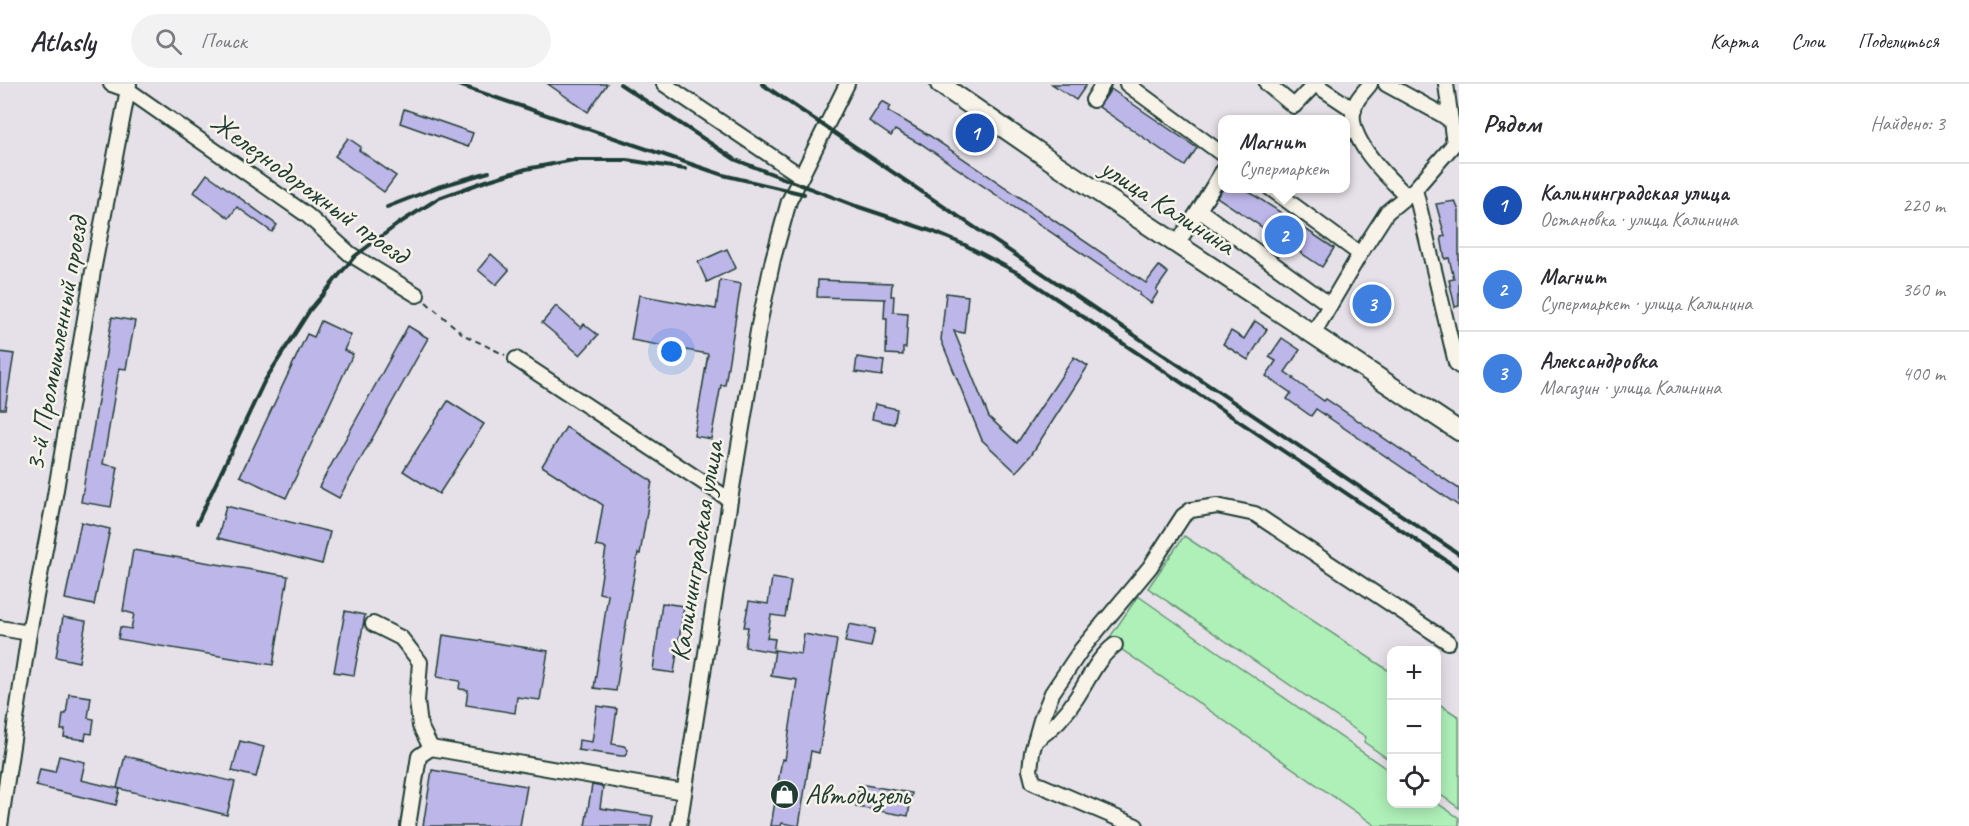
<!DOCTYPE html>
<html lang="ru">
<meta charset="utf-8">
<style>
body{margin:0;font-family:Caveat,sans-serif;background:#f2f2f3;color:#2b2b33}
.controls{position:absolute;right:18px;bottom:18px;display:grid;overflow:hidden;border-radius:12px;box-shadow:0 3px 15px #0003}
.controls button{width:54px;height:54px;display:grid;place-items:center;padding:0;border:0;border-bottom:2px solid #e1e1e2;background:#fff;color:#2b2b33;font:30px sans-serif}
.you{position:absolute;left:672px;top:268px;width:21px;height:21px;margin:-15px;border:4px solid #fff;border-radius:50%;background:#1a73e8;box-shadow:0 0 0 9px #1a73e833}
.badge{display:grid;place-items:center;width:39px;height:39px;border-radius:50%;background:#d93025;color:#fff;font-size:20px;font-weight:700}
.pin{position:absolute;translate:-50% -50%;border:3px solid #fff;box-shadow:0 2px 6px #0006}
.popup{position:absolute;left:1218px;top:31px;width:132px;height:78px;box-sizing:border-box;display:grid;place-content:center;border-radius:12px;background:#fff;filter:drop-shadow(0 2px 4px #0005);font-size:20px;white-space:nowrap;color:#7c7c81}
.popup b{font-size:22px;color:#2b2b33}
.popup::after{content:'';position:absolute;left:50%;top:100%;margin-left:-12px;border:12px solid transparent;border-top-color:#fff}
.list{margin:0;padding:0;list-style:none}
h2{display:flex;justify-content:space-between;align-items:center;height:78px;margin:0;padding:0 24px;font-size:26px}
h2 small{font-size:20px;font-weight:400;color:#7c7c81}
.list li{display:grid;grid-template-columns:39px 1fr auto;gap:18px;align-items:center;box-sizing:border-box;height:84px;padding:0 24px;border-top:2px solid #e1e1e2}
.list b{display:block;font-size:22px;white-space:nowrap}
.list p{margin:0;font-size:20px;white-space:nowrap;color:#7c7c81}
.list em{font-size:20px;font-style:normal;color:#7c7c81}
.icon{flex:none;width:33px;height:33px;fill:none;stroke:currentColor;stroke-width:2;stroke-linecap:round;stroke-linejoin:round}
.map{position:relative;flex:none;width:1459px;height:742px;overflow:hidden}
header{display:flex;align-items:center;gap:36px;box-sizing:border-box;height:84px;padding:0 30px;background:#fff;border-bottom:2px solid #e1e1e2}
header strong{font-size:28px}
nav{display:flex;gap:33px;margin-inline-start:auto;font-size:21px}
.search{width:420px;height:54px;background:#f2f2f3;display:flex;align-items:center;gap:15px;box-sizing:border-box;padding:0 21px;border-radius:33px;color:#7c7c81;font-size:22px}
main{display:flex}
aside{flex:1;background:#fff}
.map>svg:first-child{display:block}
</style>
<header>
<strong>Atlasly</strong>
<div class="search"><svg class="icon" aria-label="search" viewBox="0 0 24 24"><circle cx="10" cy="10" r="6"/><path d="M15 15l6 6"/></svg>Поиск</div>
<nav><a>Карта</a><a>Слои</a><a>Поделиться</a></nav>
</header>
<main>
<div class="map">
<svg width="1459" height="742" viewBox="0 0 1459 742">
<rect width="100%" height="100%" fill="#e6e1e8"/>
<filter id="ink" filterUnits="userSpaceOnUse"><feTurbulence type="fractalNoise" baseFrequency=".0167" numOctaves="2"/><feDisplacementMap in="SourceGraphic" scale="12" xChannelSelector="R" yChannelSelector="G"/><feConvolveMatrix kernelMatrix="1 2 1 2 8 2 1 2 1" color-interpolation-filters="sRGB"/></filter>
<g filter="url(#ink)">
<g fill="#aff0b9" stroke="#679676" stroke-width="1.5">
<polygon points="1184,452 1391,588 1391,677 1364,658 1366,653 1148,504"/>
<polygon points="1138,512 1391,688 1392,720 1437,719 1459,734 1459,742 1376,742 1108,556"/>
<polygon points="1436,618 1459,633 1459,724 1437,708"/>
</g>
<g fill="#bdb6e8" stroke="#1f3d34" stroke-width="1.5">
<polygon points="548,0 607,0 588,28"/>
<polygon points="1052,0 1087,0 1076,16"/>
<polygon points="1111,5 1197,64 1185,82 1099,23"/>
<polygon points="882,17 891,22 888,27 930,52 1146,199 1159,182 1168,189 1156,206 1158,208 1151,219 1139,211 1140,209 920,59 920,60 895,46 891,52 869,37"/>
<polygon points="404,25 473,49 468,63 400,39"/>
<polygon points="348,54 361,63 359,66 396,92 384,108 335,72"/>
<polygon points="207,90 277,141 272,148 237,123 229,134 194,108"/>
<polygon points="1223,105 1245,105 1334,164 1322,183 1217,113"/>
<polygon points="1455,117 1459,127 1459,222 1455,223 1449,196 1454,195 1449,174 1445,175 1441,153 1445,152 1436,120"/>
<polygon points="727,165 736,184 707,198 698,178"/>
<polygon points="491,170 509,186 496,201 478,186"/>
<polygon points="720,196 741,200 725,301 721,301 711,355 694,352 708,270 631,256 639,211 716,225"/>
<polygon points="818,196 892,199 891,212 894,212 893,228 908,229 906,264 903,264 903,271 886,270 887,234 884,234 885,215 817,213"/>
<polygon points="946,209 968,212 964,249 954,247 989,333 1017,359 1074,273 1088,282 1031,371 1016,388 982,356 941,256"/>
<polygon points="556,222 581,244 584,240 598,251 580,271 542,239"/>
<polygon points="112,233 135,237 126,285 119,284 103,380 118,383 111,423 81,418"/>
<polygon points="321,237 351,251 344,266 353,270 286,414 240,392 307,250 314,253"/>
<polygon points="1255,237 1267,245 1248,276 1223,260 1231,247 1244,255"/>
<polygon points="408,242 428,254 339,414 319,403"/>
<polygon points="1282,254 1300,266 1285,288 1294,294 1293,295 1324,317 1326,315 1459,405 1459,422 1316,325 1311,332 1287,315 1291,309 1266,292 1276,277 1269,273"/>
<polygon points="0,268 14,270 5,325 0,325"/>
<polygon points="857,273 884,277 882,292 855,288"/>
<polygon points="448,317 484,340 439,410 403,387"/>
<polygon points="875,320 897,325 894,340 872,335"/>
<polygon points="566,343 652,397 640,470 638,469 630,514 616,607 594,604 608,511 599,509 606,464 596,462 603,421 542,382"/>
<polygon points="226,422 330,448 322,480 218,454"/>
<polygon points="81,438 110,445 94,521 65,515"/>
<polygon points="133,466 288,492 273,581 118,555 120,543 131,545 134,530 123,527"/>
<polygon points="772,494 791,497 785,533 771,531 767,554 775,555 773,568 745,563 748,543 744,543 749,517 768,520"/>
<polygon points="662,519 684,522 674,589 653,586"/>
<polygon points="345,527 365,531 354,591 334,588"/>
<polygon points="63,533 86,537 79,578 56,573"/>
<polygon points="849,540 875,545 871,563 845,558"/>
<polygon points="804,550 837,556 819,669 811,667 799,742 782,739 781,742 771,742 782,675 785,676 797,596 771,592 775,566 801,570"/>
<polygon points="443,551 548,567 540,616 517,613 515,629 466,621 468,606 459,605 460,597 437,593"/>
<polygon points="69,610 91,613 88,634 94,635 92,650 86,649 85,656 64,653 65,646 61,646 63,630 66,630"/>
<polygon points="597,622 617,625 612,660 624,662 628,666 625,672 621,672 578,666 579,656 592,658"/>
<polygon points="240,657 264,663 256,693 232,687"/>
<polygon points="59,672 85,678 81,696 120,705 116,721 36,702 40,685 55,688"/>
<polygon points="125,672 235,698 227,731 117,704"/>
<polygon points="432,686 527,702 520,742 423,742"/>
<polygon points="859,700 912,709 908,732 856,723"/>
<polygon points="592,701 603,703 600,724 653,732 651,742 585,742"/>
</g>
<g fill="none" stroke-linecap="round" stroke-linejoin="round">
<defs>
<g id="minor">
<polyline points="111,0 128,6 307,131 350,170 417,211"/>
<polyline points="664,0 801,92"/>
<polyline points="1127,0 1222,70"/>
<polyline points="1267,0 1294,22 1315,0 1354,26"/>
<path d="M1370 0C1366 6 1359 12 1356 19 1340 49 1387 93 1407 112"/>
<polyline points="1386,0 1441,30 1451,37"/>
<polyline points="1093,16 1103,0"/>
<polyline points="1222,88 1199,126 1330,221"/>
<polyline points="1270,104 1360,170"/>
<polyline points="1415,105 1456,279 1459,282"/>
<polyline points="1177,160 1199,126"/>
<polyline points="1313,250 1360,170 1387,128 1415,105 1454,60 1446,0"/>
<polyline points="516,275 730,416"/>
<polyline points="373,540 401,554 420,578 417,617 420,642 431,664 419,672 408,742"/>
<polyline points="0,544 29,549"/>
<path d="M1035 657C1052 645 1066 631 1077 613 1089 595 1097 574 1115 561"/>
<polyline points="431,664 684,708"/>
<polyline points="0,742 29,549 53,423 93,187 129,0"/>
<polyline points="679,742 730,416 759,241 773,175 789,117 847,0"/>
<polyline points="1136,742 1033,698 1030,686 1032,668 1041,636 1052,609 1081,566 1150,483 1183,432 1191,426 1217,422 1255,430 1448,558"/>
</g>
<polyline id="major" points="940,0 1056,80 1459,347"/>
</defs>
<use href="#minor" stroke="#1f3d34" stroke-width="18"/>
<use href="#major" stroke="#1f3d34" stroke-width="22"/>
<polyline stroke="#1f3d34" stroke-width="2" stroke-dasharray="6 4.5" stroke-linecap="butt" points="426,218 464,251 505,271"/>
<use href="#minor" stroke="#f7f3e8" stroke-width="14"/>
<use href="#major" stroke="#f7f3e8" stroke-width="18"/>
<g stroke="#1f3d34" stroke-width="4">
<polyline points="456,0 723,91 804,110"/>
<polyline points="620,0 736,76 856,122 934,148 965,161 1018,189 1459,485"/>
<polyline points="762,0 1459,470"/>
<polyline points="566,76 627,76 685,85"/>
<polyline points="387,123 438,103 489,88"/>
<polyline points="197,439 264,298 310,226 355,172 398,140 439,114 486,97 526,85 574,76"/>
</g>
</g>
</g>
<defs>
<symbol id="shop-disc" viewBox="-11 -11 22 22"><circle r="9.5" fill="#1f3d34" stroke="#f7f3e8"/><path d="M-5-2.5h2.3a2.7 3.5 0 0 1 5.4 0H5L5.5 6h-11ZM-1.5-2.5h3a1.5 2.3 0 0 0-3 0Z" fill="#fff"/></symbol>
</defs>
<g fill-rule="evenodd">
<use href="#shop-disc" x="768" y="694" width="33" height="33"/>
</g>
<g text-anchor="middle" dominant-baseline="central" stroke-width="5" stroke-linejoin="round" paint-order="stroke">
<g font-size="28" fill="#1f3d34" stroke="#f7f3e8">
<text transform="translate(310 104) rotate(36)">Железнодорожный проезд</text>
<text transform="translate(1168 122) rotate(33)">улица Калинина</text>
<text transform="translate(56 260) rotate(-80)">3-й Промышленный проезд</text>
<text transform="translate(696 467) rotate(-81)">Калининградская улица</text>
</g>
<g font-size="28" fill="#1f3d34" stroke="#f7f3e8" text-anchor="start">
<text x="805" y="710">Автодизель</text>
</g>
</g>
</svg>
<div class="controls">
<button>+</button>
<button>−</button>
<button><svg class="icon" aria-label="locate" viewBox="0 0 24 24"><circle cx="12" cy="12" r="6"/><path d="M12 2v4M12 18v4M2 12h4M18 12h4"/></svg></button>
</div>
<div class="you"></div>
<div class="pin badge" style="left:975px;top:49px;background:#1a4fb4">1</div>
<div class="pin badge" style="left:1284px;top:151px;background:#3f7fe0">2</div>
<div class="popup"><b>Магнит</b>Супермаркет</div>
<div class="pin badge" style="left:1372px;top:220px;background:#3f7fe0">3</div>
</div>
<aside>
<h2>Рядом<small>Найдено: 3</small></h2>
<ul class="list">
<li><span class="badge" style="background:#1a4fb4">1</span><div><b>Калининградская улица</b><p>Остановка · улица Калинина</p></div><em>220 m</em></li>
<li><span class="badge" style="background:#3f7fe0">2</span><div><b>Магнит</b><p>Супермаркет · улица Калинина</p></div><em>360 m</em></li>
<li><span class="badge" style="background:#3f7fe0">3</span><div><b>Александровка</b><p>Магазин · улица Калинина</p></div><em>400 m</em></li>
</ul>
</aside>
</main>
